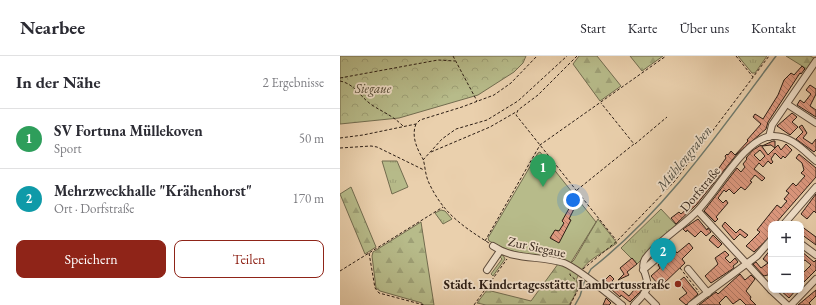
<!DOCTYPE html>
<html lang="de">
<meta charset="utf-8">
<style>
body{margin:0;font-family:"EB Garamond",serif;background:#f7f7f7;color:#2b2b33}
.controls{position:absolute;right:12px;bottom:12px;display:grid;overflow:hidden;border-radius:8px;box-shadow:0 2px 6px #0003}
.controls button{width:36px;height:36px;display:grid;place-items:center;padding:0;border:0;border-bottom:1px solid #e1e1e2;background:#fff;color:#2b2b33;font:20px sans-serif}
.you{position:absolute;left:233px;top:144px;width:14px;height:14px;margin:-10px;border:3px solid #fff;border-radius:50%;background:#1a73e8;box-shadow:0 0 0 6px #1a73e833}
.badge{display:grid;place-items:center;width:26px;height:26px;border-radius:50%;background:#8f2418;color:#fff;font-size:13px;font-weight:700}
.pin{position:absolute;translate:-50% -33px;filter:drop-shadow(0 1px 2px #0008)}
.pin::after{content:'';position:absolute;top:21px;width:14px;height:12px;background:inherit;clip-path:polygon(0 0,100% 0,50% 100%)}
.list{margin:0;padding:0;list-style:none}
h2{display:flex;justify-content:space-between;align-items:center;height:52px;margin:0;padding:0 16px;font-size:17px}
h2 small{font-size:13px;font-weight:400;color:#7c7c81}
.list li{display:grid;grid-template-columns:26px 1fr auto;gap:12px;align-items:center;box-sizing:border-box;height:60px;padding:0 16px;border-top:1px solid #e1e1e2}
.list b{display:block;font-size:15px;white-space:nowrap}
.list p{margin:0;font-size:13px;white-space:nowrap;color:#7c7c81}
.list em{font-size:13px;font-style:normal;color:#7c7c81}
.actions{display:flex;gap:8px;padding:12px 16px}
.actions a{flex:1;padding:9px 0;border:1px solid #8f2418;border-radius:8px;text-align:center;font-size:14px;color:#8f2418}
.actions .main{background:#8f2418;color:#fff}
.map{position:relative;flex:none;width:476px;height:249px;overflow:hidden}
header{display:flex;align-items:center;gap:24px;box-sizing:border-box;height:56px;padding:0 20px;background:#fff;border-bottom:1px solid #e1e1e2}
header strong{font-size:19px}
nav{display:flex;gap:22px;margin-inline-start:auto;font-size:14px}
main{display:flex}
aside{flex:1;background:#fff}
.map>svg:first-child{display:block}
</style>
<header>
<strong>Nearbee</strong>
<nav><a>Start</a><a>Karte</a><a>Über uns</a><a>Kontakt</a></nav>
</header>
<main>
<aside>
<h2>In der Nähe<small>2 Ergebnisse</small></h2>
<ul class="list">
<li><span class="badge" style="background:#2e9e5b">1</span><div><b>SV Fortuna Müllekoven</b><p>Sport</p></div><em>50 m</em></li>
<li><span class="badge" style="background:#0f9aa8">2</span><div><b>Mehrzweckhalle &quot;Krähenhorst&quot;</b><p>Ort · Dorfstraße</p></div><em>170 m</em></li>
</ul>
<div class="actions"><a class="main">Speichern</a><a>Teilen</a></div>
</aside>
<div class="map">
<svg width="476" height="249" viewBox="0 0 476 249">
<defs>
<pattern id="grass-tufts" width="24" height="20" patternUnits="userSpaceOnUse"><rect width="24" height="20" fill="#b7bb8a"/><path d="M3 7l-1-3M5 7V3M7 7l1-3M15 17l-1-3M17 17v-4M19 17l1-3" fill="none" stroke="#9ea076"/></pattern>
<pattern id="forest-firs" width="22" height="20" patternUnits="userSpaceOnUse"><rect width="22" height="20" fill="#b7bb8a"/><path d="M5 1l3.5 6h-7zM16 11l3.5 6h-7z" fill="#9ea076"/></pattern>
<pattern id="park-crowns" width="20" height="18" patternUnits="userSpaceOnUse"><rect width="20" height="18" fill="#b7bb8a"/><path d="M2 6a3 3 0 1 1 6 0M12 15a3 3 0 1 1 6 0" fill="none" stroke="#9ea076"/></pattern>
<pattern id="building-back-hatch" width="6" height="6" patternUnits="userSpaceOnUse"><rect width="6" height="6" fill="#df9980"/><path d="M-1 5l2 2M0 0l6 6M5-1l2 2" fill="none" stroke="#b57c68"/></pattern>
</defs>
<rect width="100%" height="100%" fill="#ead0ad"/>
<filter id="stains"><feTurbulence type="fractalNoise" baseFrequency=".005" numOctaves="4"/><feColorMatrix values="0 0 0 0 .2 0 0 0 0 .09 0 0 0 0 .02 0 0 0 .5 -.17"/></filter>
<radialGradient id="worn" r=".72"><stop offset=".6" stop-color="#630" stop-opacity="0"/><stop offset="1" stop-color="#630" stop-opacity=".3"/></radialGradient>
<g fill="url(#grass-tufts)" stroke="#726c4f">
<polygon points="398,0 427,0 415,17 412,17"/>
<polygon points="42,105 57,105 68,131 52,138"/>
<polygon points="321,153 336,169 297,208 281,192"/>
<polygon points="101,154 105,155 112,163 103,168 95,157"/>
<polygon points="161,199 163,199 165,203 153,220 151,218 162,203 159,200"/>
</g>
<g fill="url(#forest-firs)" stroke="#726c4f">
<polygon points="239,0 257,0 281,30 260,45 233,8"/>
<polygon points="290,0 323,0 302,15"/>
<polygon points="446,0 470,0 474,2 467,13"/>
<polygon points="11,131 36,191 25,198 0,138"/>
<path d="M258 163 277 187C262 198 244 204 237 222 236 226 238 228 237 232 236 238 232 244 229 249H146L137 247 147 234 191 245 218 208 227 211 234 204Z"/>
<polygon points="81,166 94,249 82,249 82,247 40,235 36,232 32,200 33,196"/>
</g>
<polygon fill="url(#park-crowns)" stroke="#726c4f" points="0,0 186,0 183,7 174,16 138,39 59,62 0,68"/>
<polygon fill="#b7bb8a" stroke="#726c4f" points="200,96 256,166 230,208 168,194 149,185 148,182 198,97"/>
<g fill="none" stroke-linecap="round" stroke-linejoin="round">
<g stroke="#6d796d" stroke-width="1.5">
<path d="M247 220 251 213C325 155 380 75 436 0"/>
<polyline points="235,249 240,240 245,223"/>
</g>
</g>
<g fill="url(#building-back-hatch)" stroke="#2c1d14" fill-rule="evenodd">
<polygon points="462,10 465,13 464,14 461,18 460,17 428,66 426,73 397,98 357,148 336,168 331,162 339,156 341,158 356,145 355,140 362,129 364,127 367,129 386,102 385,100 387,98 388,99 391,95 395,99 408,85 407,84 421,68 413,61 415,58 423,63 438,39 444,24 451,17 454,19"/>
<polygon points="470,29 476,33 476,38 470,50 476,54 476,61 457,49 460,44 464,47 471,38 466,34"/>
<polygon points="452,57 457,61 452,66 458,71 450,79 437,70"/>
<polygon points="462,69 467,77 463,82 472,88 476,83 476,94 474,96 456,83 463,76 459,71"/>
<path d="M433 85H435V92L438 89 441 94 446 88 452 94 445 102 443 100 441 103 435 97 431 103 433 106 431 108 428 105 423 111 419 107 414 113 425 122 422 125 415 119 410 125 412 126 405 134 401 131 394 138 389 133 386 136 384 134 378 142 383 147 386 144 388 147 376 161 378 163 375 166 364 155 397 112 401 116 405 111 403 108 407 103 406 102 413 94 421 89 428 99 435 92 431 89 422 90ZM420 94 425 100 420 105 414 99Z"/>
<polygon points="459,98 476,112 476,121 435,168 431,168 431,180 414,196 406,190 420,176 417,174 437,149 441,152 447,145 444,143 449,137 446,135 453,127 456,130 465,120 461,117 464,114 462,107 456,102"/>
<polygon points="476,138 476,157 474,155 467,163 461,158"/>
<polygon points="231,149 235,151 229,163 231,164 219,187 210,182 215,174 219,175 224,167 222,165"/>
<polygon points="358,163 367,174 368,172 371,176 366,180 361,175 355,181 347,174 346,176 343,173"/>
<polygon points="385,166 396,177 400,173 408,179 405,182 400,178 394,184 382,170"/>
<polygon points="461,170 476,181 476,189 461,178"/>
<polygon points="373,179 382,188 378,192 369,184"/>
<polygon points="349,187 353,192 342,203 345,207 322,229 320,226 318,228 311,220 320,212 318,209 330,199 328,196 333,192 337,197"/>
<polygon points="431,193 431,218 424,220 413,208 416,206 421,212 428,207 423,203"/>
<polygon points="385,195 389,199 385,202 390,207 395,202 398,206 393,210 394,212 371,227 365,220 378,208 375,202"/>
<polygon points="461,195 474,206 476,204 476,214 461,229 461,219 471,209 465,204 463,205 461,203"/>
<polygon points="292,202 297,208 287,216 289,219 278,224 284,218 280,212"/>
<polygon points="400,218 405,224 411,219 415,223 406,235 411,241 410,243 416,249 406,249 400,243 393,248 386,240 379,247 381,249 359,249 376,236 378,238"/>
<polygon points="270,219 274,223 272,225 273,227 289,240 294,234 291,231 293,228 301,234 300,236 290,246 281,239 280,241 263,226"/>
<polygon points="344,221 358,238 346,249 339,243 347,237 338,226"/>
<polygon points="440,234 456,234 449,242"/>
<polygon points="476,234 476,240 469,247 471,249 458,249"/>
<polygon points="266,242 271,247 269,249 263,249"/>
</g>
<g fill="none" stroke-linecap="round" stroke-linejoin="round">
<defs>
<g id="minor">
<polyline points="447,48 476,67"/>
<polyline points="429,81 432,69 476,5"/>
<polyline points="358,155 431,234"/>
<polyline points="444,168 476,131"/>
<polyline points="461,188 476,199"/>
<path d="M153 190C175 205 200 199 224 207 239 213 268 238 282 249"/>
<polyline points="348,213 368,237"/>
<polyline points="147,214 160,195"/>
<polyline points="303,214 323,197"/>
<polyline points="431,234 447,249"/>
<polyline points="304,237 316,249"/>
<path d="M294 249C298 244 305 239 307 232 310 222 299 213 305 203 317 186 337 174 352 160 374 142 403 82 432 80 451 79 464 95 476 105"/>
<polyline points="351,249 417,200 431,184"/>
<polyline points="451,249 476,223"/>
</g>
</defs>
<use href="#minor" stroke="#5c4a3a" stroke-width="8"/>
<g stroke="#2c1d14" stroke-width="1" stroke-dasharray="3 2" stroke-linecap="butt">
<polyline points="113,0 137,45"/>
<polyline points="237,0 198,39 178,54 176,59 276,184"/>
<polyline points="396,0 413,21"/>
<polyline points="0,22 98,4 115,5"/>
<path d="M0 25C15 28 20 41 32 49 44 57 52 59 63 70"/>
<path d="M76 68C71 80 77 93 83 103 85 108 85 119 89 127 103 157 122 170 149 187"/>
<polyline points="0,82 23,79 76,68 80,64 122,51 154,39 171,27 197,0"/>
<polyline points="295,88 327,61"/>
<polyline points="0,92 31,90 37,91 84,114"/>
<polyline points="91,96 150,71 176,56"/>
<polyline points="83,104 102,83 116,73 147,64 178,45 227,0"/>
<polyline points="237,134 294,88 261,47"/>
<polyline points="145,185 200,89 326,0"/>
<polyline points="29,197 35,232 39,237 84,249"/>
<polyline points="340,212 359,236"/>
<polyline points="243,213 277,185 334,126 429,0"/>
<polyline points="0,215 103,151"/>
<polyline points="134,249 167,203"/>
<polyline points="230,249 240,230 238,226 230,219 230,216"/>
</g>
<use href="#minor" stroke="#f1e0ca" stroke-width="6"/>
</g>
<circle fill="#8f2418" stroke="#f1e0ca" stroke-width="1.5" cx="338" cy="228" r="4"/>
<g text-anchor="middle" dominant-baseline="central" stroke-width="3.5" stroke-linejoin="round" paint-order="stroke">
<g font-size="13" font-style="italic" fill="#564c37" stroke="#f1e0ca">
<text x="33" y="32">Siegaue</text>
</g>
<g font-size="13" fill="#2c1d14" stroke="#f1e0ca">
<text transform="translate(360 133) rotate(-50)">Dorfstraße</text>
<text transform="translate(197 191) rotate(12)">Zur Siegaue</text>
</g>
<g font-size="13" font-weight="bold" fill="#2c1d14" stroke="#f1e0ca" text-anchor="end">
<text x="330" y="228">Städt. Kindertagesstätte Lambertusstraße</text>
</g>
<g font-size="14" font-style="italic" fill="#4c4b40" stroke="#f1e0ca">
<text transform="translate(344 102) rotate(-51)">Mühlengraben</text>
</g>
</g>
<rect width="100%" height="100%" filter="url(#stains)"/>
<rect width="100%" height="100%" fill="url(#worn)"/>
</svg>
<div class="controls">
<button>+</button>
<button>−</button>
</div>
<div class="you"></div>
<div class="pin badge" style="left:203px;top:131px;background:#2e9e5b">1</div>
<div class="pin badge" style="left:323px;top:215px;background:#0f9aa8">2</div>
</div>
</main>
